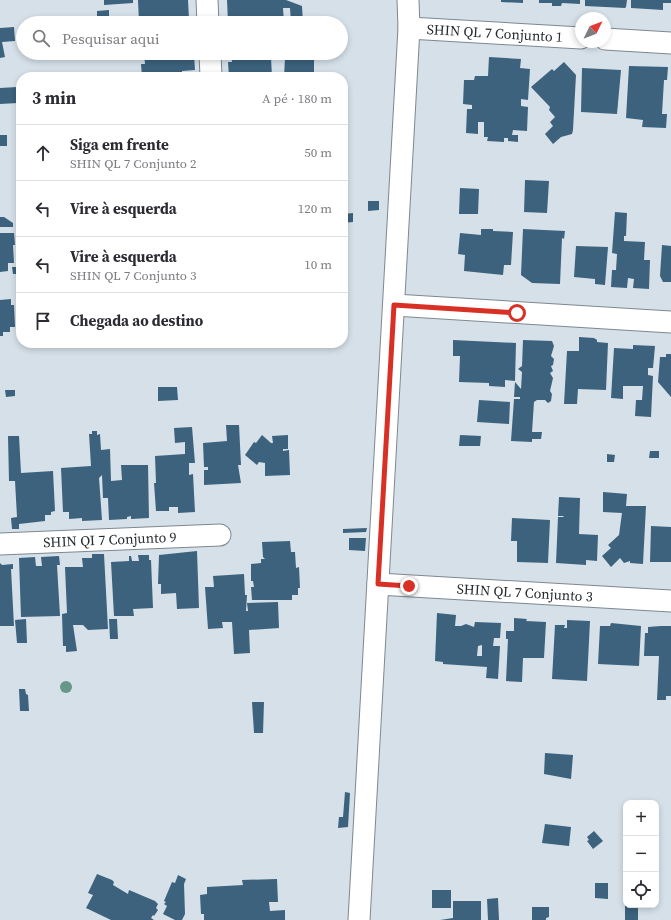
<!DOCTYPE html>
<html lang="pt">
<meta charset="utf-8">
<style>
body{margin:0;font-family:"Source Serif 4",serif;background:#f2f2f3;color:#2b2b33}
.controls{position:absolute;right:12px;bottom:12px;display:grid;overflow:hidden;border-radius:8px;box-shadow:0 2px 6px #0003}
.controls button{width:36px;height:36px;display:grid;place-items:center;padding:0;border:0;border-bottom:1px solid #e1e1e2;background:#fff;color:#2b2b33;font:20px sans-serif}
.compass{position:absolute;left:575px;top:12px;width:36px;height:36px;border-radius:50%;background:#fff;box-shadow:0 2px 6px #0003;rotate:47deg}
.stop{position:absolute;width:12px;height:12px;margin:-9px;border:3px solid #d93025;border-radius:50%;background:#fff}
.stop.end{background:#d93025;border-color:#fff;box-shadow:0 1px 4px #0008}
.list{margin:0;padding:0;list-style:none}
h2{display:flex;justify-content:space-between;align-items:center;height:52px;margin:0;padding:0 16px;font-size:17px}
h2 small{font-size:13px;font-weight:400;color:#7c7c81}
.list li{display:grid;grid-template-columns:26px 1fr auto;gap:12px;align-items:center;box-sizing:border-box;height:56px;padding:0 16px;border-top:1px solid #e1e1e2}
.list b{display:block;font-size:15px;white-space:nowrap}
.list p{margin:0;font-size:13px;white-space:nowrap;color:#7c7c81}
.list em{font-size:13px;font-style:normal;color:#7c7c81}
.icon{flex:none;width:22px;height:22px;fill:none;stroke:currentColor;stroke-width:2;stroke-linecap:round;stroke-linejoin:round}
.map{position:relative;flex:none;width:671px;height:920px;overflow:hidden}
.search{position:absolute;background:#fff;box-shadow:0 2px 6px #0003;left:16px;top:16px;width:332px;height:44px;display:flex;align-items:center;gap:10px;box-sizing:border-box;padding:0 14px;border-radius:22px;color:#7c7c81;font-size:15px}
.panel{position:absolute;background:#fff;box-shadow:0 2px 6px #0003;left:16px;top:72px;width:332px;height:276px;border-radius:16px}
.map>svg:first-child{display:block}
</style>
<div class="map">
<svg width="671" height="920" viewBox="0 0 671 920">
<rect width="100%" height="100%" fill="#d5e0e9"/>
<g fill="#3c627d" fill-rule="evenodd">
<polygon points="104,0 133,0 133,3 104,5"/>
<polygon points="138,0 188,0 189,19 183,20 183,23 139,23"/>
<polygon points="227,0 286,0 302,6 303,23 291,23 290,8 283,8 284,23 228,23"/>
<polygon points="501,0 523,0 523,3 501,2"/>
<polygon points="539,0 580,0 580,4 562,3 561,6 552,6 552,3 539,3"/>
<polygon points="585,0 627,0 626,7 625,8 585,6"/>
<polygon points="631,0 671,0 671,3 663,3 663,10 631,8"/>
<polygon points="109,10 109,23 97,23 97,11"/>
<polygon points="14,27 15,41 2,42 5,57 0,58 0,28"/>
<polygon points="144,53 194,54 195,70 182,71 182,77 142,77 141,64 145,64"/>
<polygon points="231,53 268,53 269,58 271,58 272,76 252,77 252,75 229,77 228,62 232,62"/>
<polygon points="311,57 314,58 314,74 284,76 285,59"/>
<polygon points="489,57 521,59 520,68 530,69 528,100 521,99 521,106 528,107 527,131 513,130 512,135 518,135 518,142 508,141 508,138 504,138 504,142 487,141 488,137 484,137 484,122 478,122 478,134 466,133 467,109 472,109 472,105 463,104 464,80 474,80 475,76 488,76"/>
<polygon points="564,62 576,75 573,130 572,134 561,137 553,144 545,134 553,126 550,122 555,117 549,110 550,107 531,87 552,69 554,71"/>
<polygon points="629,66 668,67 667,80 664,80 662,114 667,114 666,128 642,127 643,120 626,118"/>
<polygon points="582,68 621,70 617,114 581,112"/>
<polygon points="17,87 18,103 0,104 0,88"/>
<rect x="0" y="135" width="7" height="11"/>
<polygon points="525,180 549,181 547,213 524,212"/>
<polygon points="460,188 479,189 478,214 459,214"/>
<polygon points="368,201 379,201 379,210 368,211"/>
<polygon points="615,212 627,213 626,236 624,236 624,241 645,242 644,260 650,260 649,289 633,288 634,279 628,278 627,288 611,287 612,270 616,270 617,254 612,253"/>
<polygon points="353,213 353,222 343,223 343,214"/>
<polygon points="0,217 4,217 13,223 13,227 0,227"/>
<polygon points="481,229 493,229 493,231 513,232 511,265 504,265 503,275 464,271 465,255 458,254 460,233 481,235"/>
<polygon points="523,229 565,231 564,239 562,238 560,284 532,283 521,275"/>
<polygon points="0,233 14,233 15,245 13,245 14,263 8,263 8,271 0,272"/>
<polygon points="662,245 671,246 671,282 663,282 660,276"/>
<polygon points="576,246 608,247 605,285 595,284 595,279 574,277"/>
<polygon points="12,267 21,267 21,274 13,274"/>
<polygon points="11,299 11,305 14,305 15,327 10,327 10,332 3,332 3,336 0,336 0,300"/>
<polygon points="579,337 594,338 597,340 597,342 608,343 606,390 578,389 577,404 564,404 567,351 579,351"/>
<polygon points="453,340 516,343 515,381 505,380 505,387 489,386 489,383 459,382 460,356 453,356"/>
<polygon points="523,340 552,341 554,346 551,356 554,359 553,365 551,366 553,371 550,373 553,378 550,391 552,394 551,401 548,403 545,400 537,400 534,402 532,432 542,432 541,439 532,439 532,442 511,441 514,399 520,399 520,397 514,397 515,382 521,389 522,372 518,369 522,366"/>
<polygon points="633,345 655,346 653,368 648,368 648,375 653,376 651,417 635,416 636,400 642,400 643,386 623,386 623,399 611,398 614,348 633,349"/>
<polygon points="666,354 671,354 671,397 658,382 660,357 666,357"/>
<polygon points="158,387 177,387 178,400 158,401"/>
<polygon points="5,390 15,390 15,396 6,397"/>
<polygon points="479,400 510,402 509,424 477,422"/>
<polygon points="226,425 239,425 241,465 238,465 241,483 204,485 204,470 208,470 208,467 204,467 203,443 227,441"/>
<polygon points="192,427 195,463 189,463 189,475 193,474 195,512 178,513 178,507 169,507 169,511 156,511 154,483 156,483 155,456 185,454 185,442 175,443 174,428"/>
<polygon points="92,431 97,431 97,435 100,434 101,450 110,449 111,481 122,480 121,465 148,465 149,518 131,519 131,516 127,517 127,519 109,520 108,498 103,498 102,475 99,478 102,520 82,521 82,518 69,519 69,512 63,512 61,468 91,466 89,434 92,434"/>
<polygon points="262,435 271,443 273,443 272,436 288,435 288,449 283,449 283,451 289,450 290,475 265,476 265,463 259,462 257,465 245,455 254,442 256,443"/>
<polygon points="460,435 481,436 480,446 459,446"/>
<polygon points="8,436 19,436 21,473 53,471 55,511 51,512 51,515 45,515 45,521 19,524 19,529 12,529 11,518 17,517 15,481 9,481"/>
<polygon points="650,451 659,451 659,458 649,458"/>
<polygon points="607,454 615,455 614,462 607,462"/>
<polygon points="603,492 627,494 626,506 646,506 643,564 630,563 630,561 624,563 620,558 611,567 602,556 611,548 608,545 619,535 622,513 603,512"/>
<polygon points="559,497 580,498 579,534 598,535 597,561 586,560 586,565 556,563 558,517 563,517 564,516 558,516"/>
<polygon points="512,518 550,520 548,563 517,562 517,541 511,541"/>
<polygon points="651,526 671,527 671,562 650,562"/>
<polygon points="367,528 366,532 343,533 343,529"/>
<polygon points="349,538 366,538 365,551 349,550"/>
<polygon points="290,541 291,552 295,552 296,568 299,567 300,588 298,588 298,595 292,595 292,600 252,600 251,587 254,587 253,581 251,581 251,564 261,563 261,559 265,559 263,557 262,542"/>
<polygon points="197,551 199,608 177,609 176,593 161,594 161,584 158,584 159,555"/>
<polygon points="92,554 104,554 108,629 88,630 83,625 73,625 77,651 66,652 66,646 63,646 62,614 67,613 65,567 83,567 82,558 92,558"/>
<polygon points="138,555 149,555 149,560 151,560 153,608 133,609 134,616 114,616 111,562 129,561 129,556 131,556 132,561 139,561"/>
<polygon points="59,556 60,565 57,565 60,616 21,617 19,558 35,557 36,566 42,566 41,557"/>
<polygon points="0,563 2,565 13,564 13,569 11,569 14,626 0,626"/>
<polygon points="244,574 245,595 247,595 246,611 248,611 247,603 278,602 279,628 249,630 250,653 234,654 232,622 222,622 223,628 208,629 205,587 214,587 213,576"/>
<path d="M437 613 456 615 455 626H461L466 624 474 627 475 622 501 623 500 638H494L493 646H500L498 679 486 678 487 667 443 664V662L435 661ZM482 645V656H477L478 646Z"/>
<polygon points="514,618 527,619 526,621 546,622 544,658 523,658 522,682 506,681 508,639 506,639 506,631 514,631"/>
<polygon points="26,619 27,643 17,643 15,620"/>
<polygon points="109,619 117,619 118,639 110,639"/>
<polygon points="567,620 590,621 587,681 552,679 555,625 565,625 564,628 567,628"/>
<polygon points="611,623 641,626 639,666 598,664 600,626 610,626"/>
<polygon points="661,626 671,626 671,696 666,696 666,700 657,700 659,656 644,656 645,633 648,633 648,627"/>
<polygon points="19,689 25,689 26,694 28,695 29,711 20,711"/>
<polygon points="252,702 264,702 263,733 254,733"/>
<polygon points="545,753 573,755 571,779 544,774"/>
<polygon points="345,792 350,793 348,827 338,828 339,817 343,817"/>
<polygon points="545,824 571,827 569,846 542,843"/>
<polygon points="594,831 603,841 593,849 587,841 589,840 587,837"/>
<polygon points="97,874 112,880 114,882 113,885 128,894 129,890 155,901 158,904 156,908 158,910 154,916 153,915 151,918 154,920 111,920 86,908 93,895 88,893"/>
<polygon points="178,875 186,879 184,884 185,914 182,920 175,920 163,914 167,906 164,904 166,902 164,901 172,882 175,883"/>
<polygon points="277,879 278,902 269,902 270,911 285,910 285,920 204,920 204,914 201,914 200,895 207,894 207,887 243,885 242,880"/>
<polygon points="595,883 608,883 608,899 595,898"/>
<rect x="432" y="890" width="19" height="18"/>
<polygon points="498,898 499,920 488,920 487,899"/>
<polygon points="453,901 481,901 481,920 440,920 453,918"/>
<rect x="625" y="905" width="13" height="15"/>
<polygon points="532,907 549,907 549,917 546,918 546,920 532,920"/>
</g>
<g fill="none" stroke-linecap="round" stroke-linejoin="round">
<defs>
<g id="minor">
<polyline points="207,0 208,23"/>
<path id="s1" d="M409 28 581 38"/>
<polyline points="605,39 671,43"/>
<polyline points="210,53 211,77"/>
<polyline points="394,305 671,322"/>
<path id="s2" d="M0 544 220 535"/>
<path id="s3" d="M378 584 671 601"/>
<polyline points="359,920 409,28 408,0"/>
</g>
</defs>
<use href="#minor" stroke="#7e888f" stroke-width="23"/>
<use href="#minor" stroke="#fff" stroke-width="21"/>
</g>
<circle fill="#669789" cx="66" cy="687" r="6"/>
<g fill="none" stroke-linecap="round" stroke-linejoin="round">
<polyline stroke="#d93025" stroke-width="5" points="409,586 378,584 394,305 517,313"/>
</g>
<g text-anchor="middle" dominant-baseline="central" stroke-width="4" stroke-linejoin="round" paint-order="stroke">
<g font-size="14" fill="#272b2f" stroke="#e2edf6">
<text stroke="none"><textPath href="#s1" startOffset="86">SHIN QL 7 Conjunto 1</textPath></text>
<text stroke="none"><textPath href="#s2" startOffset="110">SHIN QI 7 Conjunto 9</textPath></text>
<text stroke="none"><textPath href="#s3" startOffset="147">SHIN QL 7 Conjunto 3</textPath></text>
</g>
</g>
</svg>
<div class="controls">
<button>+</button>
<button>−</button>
<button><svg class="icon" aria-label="locate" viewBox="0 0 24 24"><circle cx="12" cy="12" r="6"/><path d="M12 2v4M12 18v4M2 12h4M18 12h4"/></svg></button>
</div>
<svg class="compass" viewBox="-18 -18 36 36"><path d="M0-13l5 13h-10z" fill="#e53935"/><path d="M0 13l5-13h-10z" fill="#7c7c81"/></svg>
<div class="stop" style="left:517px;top:313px"></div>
<div class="stop end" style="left:409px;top:586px"></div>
<div class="search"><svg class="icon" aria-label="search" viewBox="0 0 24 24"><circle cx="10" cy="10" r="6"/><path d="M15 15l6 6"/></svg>Pesquisar aqui</div>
<section class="panel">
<h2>3 min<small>A pé · 180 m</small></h2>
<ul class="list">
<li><svg class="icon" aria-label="ahead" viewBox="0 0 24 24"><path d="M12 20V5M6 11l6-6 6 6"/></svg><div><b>Siga em frente</b><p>SHIN QL 7 Conjunto 2</p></div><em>50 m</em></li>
<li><svg class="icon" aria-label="left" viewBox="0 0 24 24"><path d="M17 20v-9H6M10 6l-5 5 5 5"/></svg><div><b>Vire à esquerda</b></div><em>120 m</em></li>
<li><svg class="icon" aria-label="left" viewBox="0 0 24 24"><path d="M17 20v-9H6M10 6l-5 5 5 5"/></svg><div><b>Vire à esquerda</b><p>SHIN QL 7 Conjunto 3</p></div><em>10 m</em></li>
<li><svg class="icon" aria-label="arrive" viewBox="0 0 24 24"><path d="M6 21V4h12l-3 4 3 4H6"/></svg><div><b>Chegada ao destino</b></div></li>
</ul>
</section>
</div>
